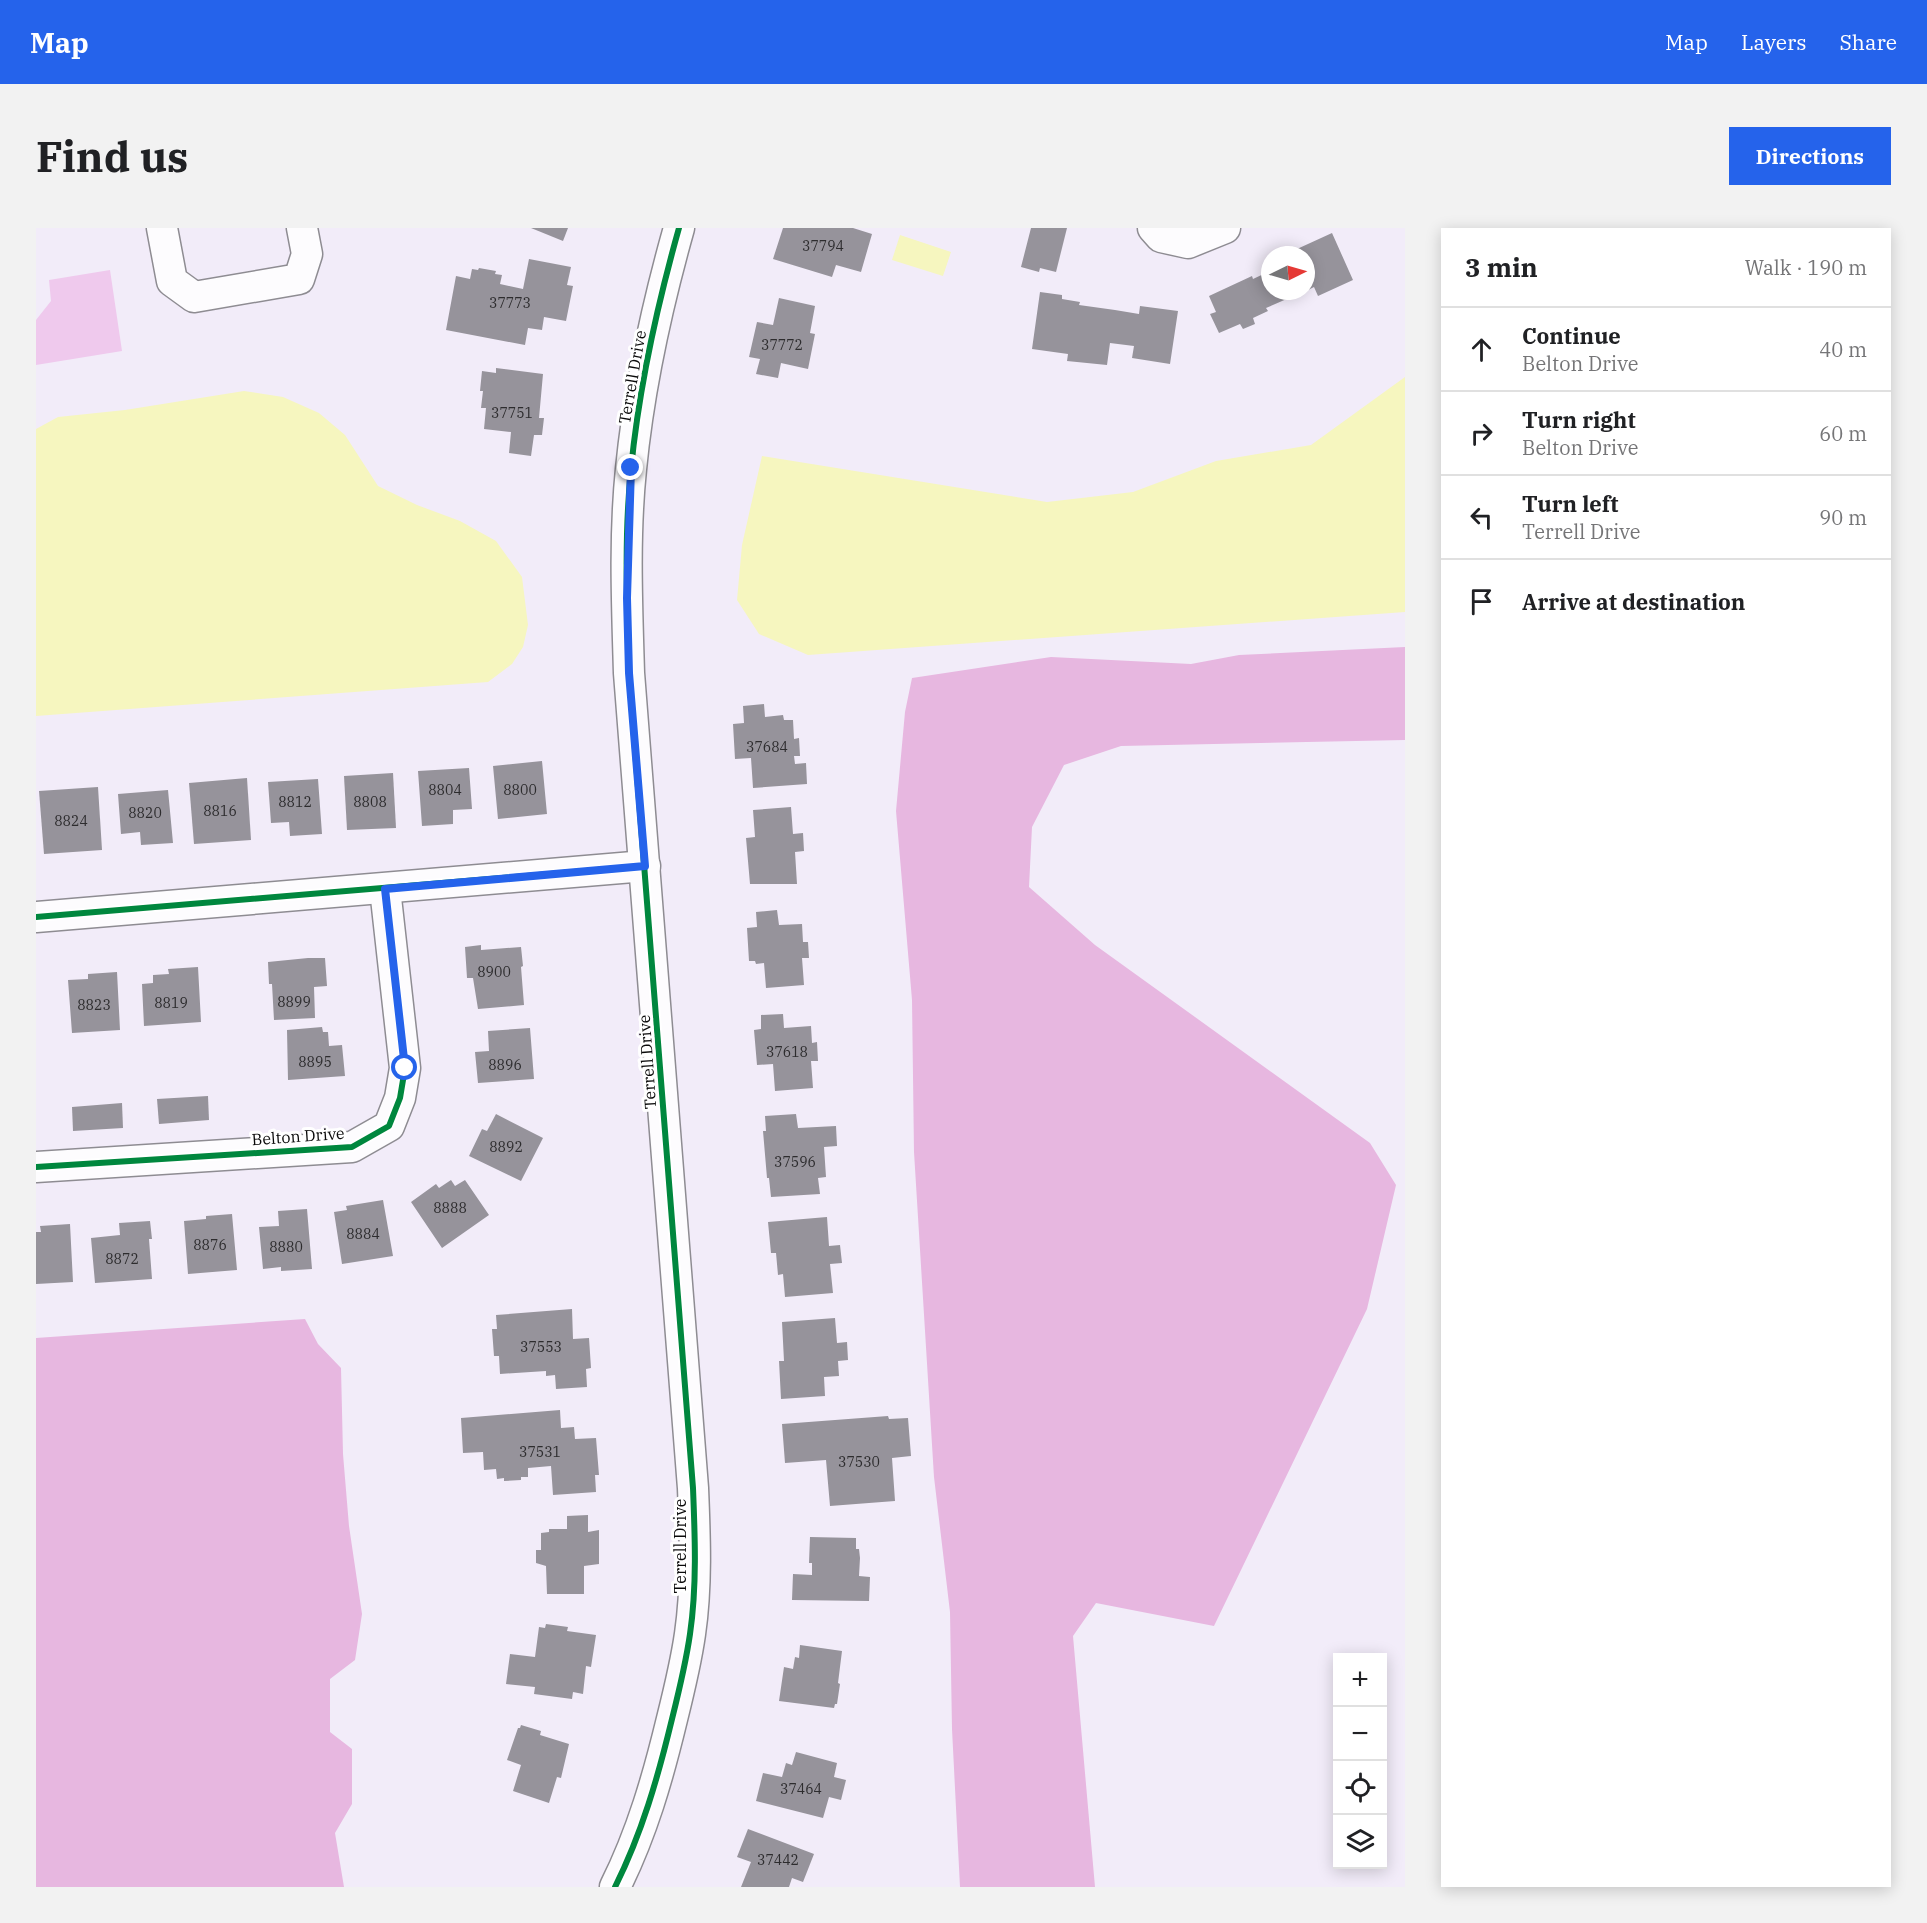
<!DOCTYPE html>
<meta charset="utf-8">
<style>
body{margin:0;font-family:"IBM Plex Serif",serif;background:#f2f2f2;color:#202124}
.controls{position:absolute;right:18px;bottom:18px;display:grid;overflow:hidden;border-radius:0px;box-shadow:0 3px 15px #0003}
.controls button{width:54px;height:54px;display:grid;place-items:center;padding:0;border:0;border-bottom:2px solid #e0e0e0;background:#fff;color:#202124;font:30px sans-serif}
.compass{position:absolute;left:1225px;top:18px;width:54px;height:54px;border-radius:50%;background:#fff;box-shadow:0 3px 15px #0003;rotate:85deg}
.stop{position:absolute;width:18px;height:18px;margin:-14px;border:4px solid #2563eb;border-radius:50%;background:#fff}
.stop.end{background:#2563eb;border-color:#fff;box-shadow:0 2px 6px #0008}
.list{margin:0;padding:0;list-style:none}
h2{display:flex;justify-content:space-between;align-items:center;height:78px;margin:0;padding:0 24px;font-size:26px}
h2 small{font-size:20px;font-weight:400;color:#757577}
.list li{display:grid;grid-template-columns:39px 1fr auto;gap:18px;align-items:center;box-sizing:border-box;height:84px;padding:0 24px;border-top:2px solid #e0e0e0}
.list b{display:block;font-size:22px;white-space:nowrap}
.list p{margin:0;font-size:20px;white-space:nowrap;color:#757577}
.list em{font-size:20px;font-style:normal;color:#757577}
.icon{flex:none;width:33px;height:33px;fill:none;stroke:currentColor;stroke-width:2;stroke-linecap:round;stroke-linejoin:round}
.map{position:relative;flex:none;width:1369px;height:1659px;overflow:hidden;border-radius:0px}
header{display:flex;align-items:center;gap:36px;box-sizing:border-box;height:84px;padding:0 30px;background:#2563eb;color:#fff}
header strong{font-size:28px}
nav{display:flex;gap:33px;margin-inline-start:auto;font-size:21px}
.intro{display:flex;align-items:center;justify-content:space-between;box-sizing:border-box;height:144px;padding:0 36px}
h1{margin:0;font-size:42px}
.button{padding:15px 27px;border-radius:0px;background:#2563eb;color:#fff;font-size:21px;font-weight:700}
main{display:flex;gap:36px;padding:0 36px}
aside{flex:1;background:#fff;border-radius:0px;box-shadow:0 3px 15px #0003}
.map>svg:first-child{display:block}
</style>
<header>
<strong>Map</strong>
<nav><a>Map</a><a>Layers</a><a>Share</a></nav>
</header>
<div class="intro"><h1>Find us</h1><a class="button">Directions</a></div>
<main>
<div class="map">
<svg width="1369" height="1659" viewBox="0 0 1369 1659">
<rect width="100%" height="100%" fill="#f2ecf9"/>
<polygon fill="#efc9ed" points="74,42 86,123 0,137 0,92 15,73 13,52"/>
<g fill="#e7b7e0">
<polygon points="1369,419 1369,512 1085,518 1028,537 996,599 993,659 1059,717 1334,915 1360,957 1331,1081 1178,1398 1060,1375 1037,1408 1059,1659 924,1659 916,1501 914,1384 898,1249 878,924 876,772 860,583 869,484 876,450 1015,429 1155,436 1203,427"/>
<polygon points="269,1091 282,1116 305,1140 307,1226 313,1298 326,1386 319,1432 294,1451 294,1504 316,1521 316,1576 299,1605 308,1659 0,1659 0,1110"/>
</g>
<g fill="#f6f6bf">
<polygon points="864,7 915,24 907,48 856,32"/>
<polygon points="1369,149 1369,384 772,427 723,406 701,372 706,317 726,228 1011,274 1097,264 1180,233 1275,217"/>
<polygon points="208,163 247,169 283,185 309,207 342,258 381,277 424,293 460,313 486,349 492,397 487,419 476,436 452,454 0,488 0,201 22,189 89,182"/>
</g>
<g fill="#96939b">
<polygon points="495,0 532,0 527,13"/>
<polygon points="747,0 817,0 836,6 825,44 800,37 796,49 737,31"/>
<polygon points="995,0 1031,0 1020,44 1004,40 1003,44 985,39"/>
<polygon points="1296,5 1317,52 1282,68 1278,59 1270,63 1270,27 1264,27 1261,21"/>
<polygon points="493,31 535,39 531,57 537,58 530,93 508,89 506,102 492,100 489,117 410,102 420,48 434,51 436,41 442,42 443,40 460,43 459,46 466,47 464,56 487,61"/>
<polygon points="1234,43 1234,63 1269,63 1230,80 1232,83 1217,90 1219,96 1207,101 1204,96 1183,105 1174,86 1180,84 1173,68 1216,48 1217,51"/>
<polygon points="1004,64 1026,67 1026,71 1044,74 1043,77 1079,82 1103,86 1104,78 1142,83 1134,136 1096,130 1098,118 1074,115 1071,137 1031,133 1032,126 996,121"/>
<polygon points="743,70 779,78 774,105 779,106 772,141 745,135 742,150 720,146 724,131 713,129 721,94 737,97"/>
<polygon points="460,140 507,146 503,190 508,190 506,207 498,207 495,228 473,225 475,204 448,201 450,180 445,180 447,163 444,163 446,143 460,145"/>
<polygon points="728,476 729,489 747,487 748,492 757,492 758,511 763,510 764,528 758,528 759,536 770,535 771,556 717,560 715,530 699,531 697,496 708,495 707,478"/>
<polygon points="506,533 511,586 462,591 457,538"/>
<polygon points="433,540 436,581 417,582 417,596 386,598 382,543"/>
<polygon points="357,545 360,600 311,602 308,548"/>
<polygon points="211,550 215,612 158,616 153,555"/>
<polygon points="282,551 286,606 254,608 253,594 235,595 232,554"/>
<polygon points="62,559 66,622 8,626 3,563"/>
<polygon points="132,562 137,615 105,617 104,604 85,606 82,566"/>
<polygon points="755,579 757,606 767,605 768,623 759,624 761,656 714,656 710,610 719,609 717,582"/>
<polygon points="741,682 743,697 766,696 767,714 772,714 773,730 766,730 768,757 730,760 728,735 720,736 719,733 713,733 711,700 721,699 720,684"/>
<polygon points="445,717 445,722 485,719 487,738 485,739 488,777 442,781 437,750 431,750 429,719"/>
<polygon points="272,730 289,730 291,758 278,759 279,790 238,792 236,756 233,756 232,734"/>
<polygon points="162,739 165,794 108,798 106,756 117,755 117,747 133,746 132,741"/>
<polygon points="81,744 84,802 36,805 32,752 52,751 52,746"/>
<polygon points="747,786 748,800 775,798 776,815 781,814 782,833 775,833 777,860 739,863 737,836 721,837 718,802 725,801 725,787"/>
<polygon points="286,799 287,804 292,804 293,818 306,817 309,848 252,852 251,802"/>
<polygon points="494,800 498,851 442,855 439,824 453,823 452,803"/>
<polygon points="172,868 173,892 123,896 121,871"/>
<polygon points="86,875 87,900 37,903 36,879"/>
<polygon points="460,886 507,910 485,953 433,928 446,901 451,903"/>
<polygon points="760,886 762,900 800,898 801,918 788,919 790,949 782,950 784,966 735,969 733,950 731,950 727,903 730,903 729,888"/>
<polygon points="415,952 419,958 429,952 453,987 406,1020 375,974 400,956 403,960"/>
<polygon points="347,972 357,1028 306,1036 298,984 311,982 310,978"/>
<polygon points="271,981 276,1041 245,1043 245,1039 227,1041 223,999 243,998 242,983"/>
<polygon points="196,986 201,1042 152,1046 148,993 170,991 170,988"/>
<polygon points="791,989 793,1018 804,1017 806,1035 794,1036 797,1065 749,1069 747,1046 742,1047 740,1025 735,1025 732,994"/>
<polygon points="114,993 116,1011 113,1011 116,1051 59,1055 55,1010 84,1007 83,995"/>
<polygon points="34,996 37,1054 0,1056 0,1004 5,1004 4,998"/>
<polygon points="536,1081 537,1111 553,1110 555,1140 550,1141 551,1159 520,1161 519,1147 510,1148 510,1143 464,1146 463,1128 458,1128 456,1101 461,1101 460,1087"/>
<polygon points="799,1090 801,1115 811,1114 812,1132 802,1133 803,1148 788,1149 789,1168 745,1171 743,1133 748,1133 746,1094"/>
<polygon points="524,1182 525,1200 538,1199 539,1211 560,1210 563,1247 559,1247 560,1264 517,1267 515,1238 492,1240 492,1249 485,1249 485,1252 468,1253 468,1250 461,1251 460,1241 448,1242 447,1224 427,1225 425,1190"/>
<polygon points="852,1188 853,1191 872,1190 875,1228 856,1230 859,1273 794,1278 790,1232 749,1235 746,1196"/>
<polygon points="552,1287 552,1304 563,1302 563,1336 548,1338 548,1366 511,1366 510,1338 500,1335 500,1322 505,1322 505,1305 513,1304 513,1301 531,1301 531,1288"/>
<polygon points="774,1309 820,1310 820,1321 823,1321 824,1330 823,1348 834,1349 833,1373 756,1372 757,1346 776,1347 776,1335 773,1335"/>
<polygon points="510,1396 532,1399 531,1403 560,1407 555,1439 550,1438 547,1466 537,1464 536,1471 498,1466 499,1459 470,1456 474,1426 499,1429 503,1399 509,1400"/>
<polygon points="764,1417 806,1423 802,1455 804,1456 801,1476 799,1476 798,1480 743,1473 748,1439 757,1441 759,1429 763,1430"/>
<polygon points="485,1497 505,1503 504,1507 533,1516 525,1550 521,1549 513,1575 477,1563 485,1537 471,1532 482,1500 484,1500"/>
<polygon points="760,1524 801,1535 798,1549 810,1552 805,1572 793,1569 787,1590 720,1573 727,1545 746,1549 750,1535 756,1537"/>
<polygon points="712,1601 778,1626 767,1654 756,1650 753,1659 705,1659 715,1634 701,1629"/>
</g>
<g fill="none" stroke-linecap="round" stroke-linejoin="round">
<defs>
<g id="minor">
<polyline points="126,0 136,53 158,69 263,51 271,26 266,0"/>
<polyline points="1117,0 1125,9 1152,15 1189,0"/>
<polyline points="0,689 609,638"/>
<polyline points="0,939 316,919 353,898 364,870 369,840 349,661"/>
<path d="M579 1659C606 1605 622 1549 636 1491 643 1463 650 1434 654 1406 661 1358 659 1309 657 1260L593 445C591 377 588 309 595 241 603 159 621 78 643 0"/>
</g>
</defs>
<use href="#minor" stroke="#8e8c92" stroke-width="33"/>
<use href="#minor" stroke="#fdfcfe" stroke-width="30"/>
<defs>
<g id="cycleway">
<polyline points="0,689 609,638"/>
<polyline points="0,939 316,919 353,898 364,870 369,840 349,661"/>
<path d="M579 1659C606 1605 622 1549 636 1491 643 1463 650 1434 654 1406 661 1358 659 1309 657 1260L593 445C591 377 588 309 595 241 603 159 621 78 643 0"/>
</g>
</defs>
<use href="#cycleway" stroke="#fff" stroke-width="10"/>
<use href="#cycleway" stroke="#00873e" stroke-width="6"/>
</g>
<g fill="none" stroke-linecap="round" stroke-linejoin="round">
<polyline stroke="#2563eb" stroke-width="8" points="369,840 349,661 609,638 593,445 591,370 595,240"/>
</g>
<g text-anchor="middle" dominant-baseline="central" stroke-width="6" stroke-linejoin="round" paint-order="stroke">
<g font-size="14" fill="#2d2c2e">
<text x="787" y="18">37794</text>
<text x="474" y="75">37773</text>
<text x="746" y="117">37772</text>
<text x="476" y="185">37751</text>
<text x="731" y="519">37684</text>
<text x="409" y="562">8804</text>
<text x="484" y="562">8800</text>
<text x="259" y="574">8812</text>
<text x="334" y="574">8808</text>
<text x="184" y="583">8816</text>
<text x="109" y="585">8820</text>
<text x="35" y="593">8824</text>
<text x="458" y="744">8900</text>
<text x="258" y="774">8899</text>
<text x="135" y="775">8819</text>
<text x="58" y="777">8823</text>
<text x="751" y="824">37618</text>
<text x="279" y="834">8895</text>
<text x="469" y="837">8896</text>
<text x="470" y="919">8892</text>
<text x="759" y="934">37596</text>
<text x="414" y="980">8888</text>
<text x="327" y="1006">8884</text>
<text x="174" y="1017">8876</text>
<text x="250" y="1019">8880</text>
<text x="86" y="1031">8872</text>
<text x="505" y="1119">37553</text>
<text x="504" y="1224">37531</text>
<text x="823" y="1234">37530</text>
<text x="765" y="1561">37464</text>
<text x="742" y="1632">37442</text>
</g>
<g font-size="16" fill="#0a0a0a" stroke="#fff">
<text transform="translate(596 149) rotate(-80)">Terrell Drive</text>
<text transform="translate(611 834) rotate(-94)">Terrell Drive</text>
<text transform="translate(262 908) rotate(-4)">Belton Drive</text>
<text transform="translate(644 1318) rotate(-90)">Terrell Drive</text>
</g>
</g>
</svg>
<div class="controls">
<button>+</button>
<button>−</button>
<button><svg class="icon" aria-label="locate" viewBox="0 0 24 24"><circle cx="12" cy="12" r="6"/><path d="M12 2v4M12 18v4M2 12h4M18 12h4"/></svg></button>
<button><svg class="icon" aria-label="layers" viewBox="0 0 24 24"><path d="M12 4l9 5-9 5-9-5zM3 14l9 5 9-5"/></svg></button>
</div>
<svg class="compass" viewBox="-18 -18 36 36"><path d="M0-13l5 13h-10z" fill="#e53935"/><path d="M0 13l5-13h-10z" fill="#757577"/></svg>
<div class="stop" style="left:369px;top:840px"></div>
<div class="stop end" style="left:595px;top:240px"></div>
</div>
<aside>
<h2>3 min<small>Walk · 190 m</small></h2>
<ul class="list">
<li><svg class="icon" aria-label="ahead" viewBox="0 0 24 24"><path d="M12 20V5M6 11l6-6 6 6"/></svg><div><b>Continue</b><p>Belton Drive</p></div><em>40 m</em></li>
<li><svg class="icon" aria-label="right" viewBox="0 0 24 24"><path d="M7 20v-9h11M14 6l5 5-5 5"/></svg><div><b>Turn right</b><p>Belton Drive</p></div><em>60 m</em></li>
<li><svg class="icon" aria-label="left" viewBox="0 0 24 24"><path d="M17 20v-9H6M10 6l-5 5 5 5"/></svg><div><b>Turn left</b><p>Terrell Drive</p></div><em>90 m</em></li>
<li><svg class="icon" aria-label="arrive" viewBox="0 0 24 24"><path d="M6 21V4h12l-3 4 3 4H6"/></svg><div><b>Arrive at destination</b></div></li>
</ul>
</aside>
</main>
